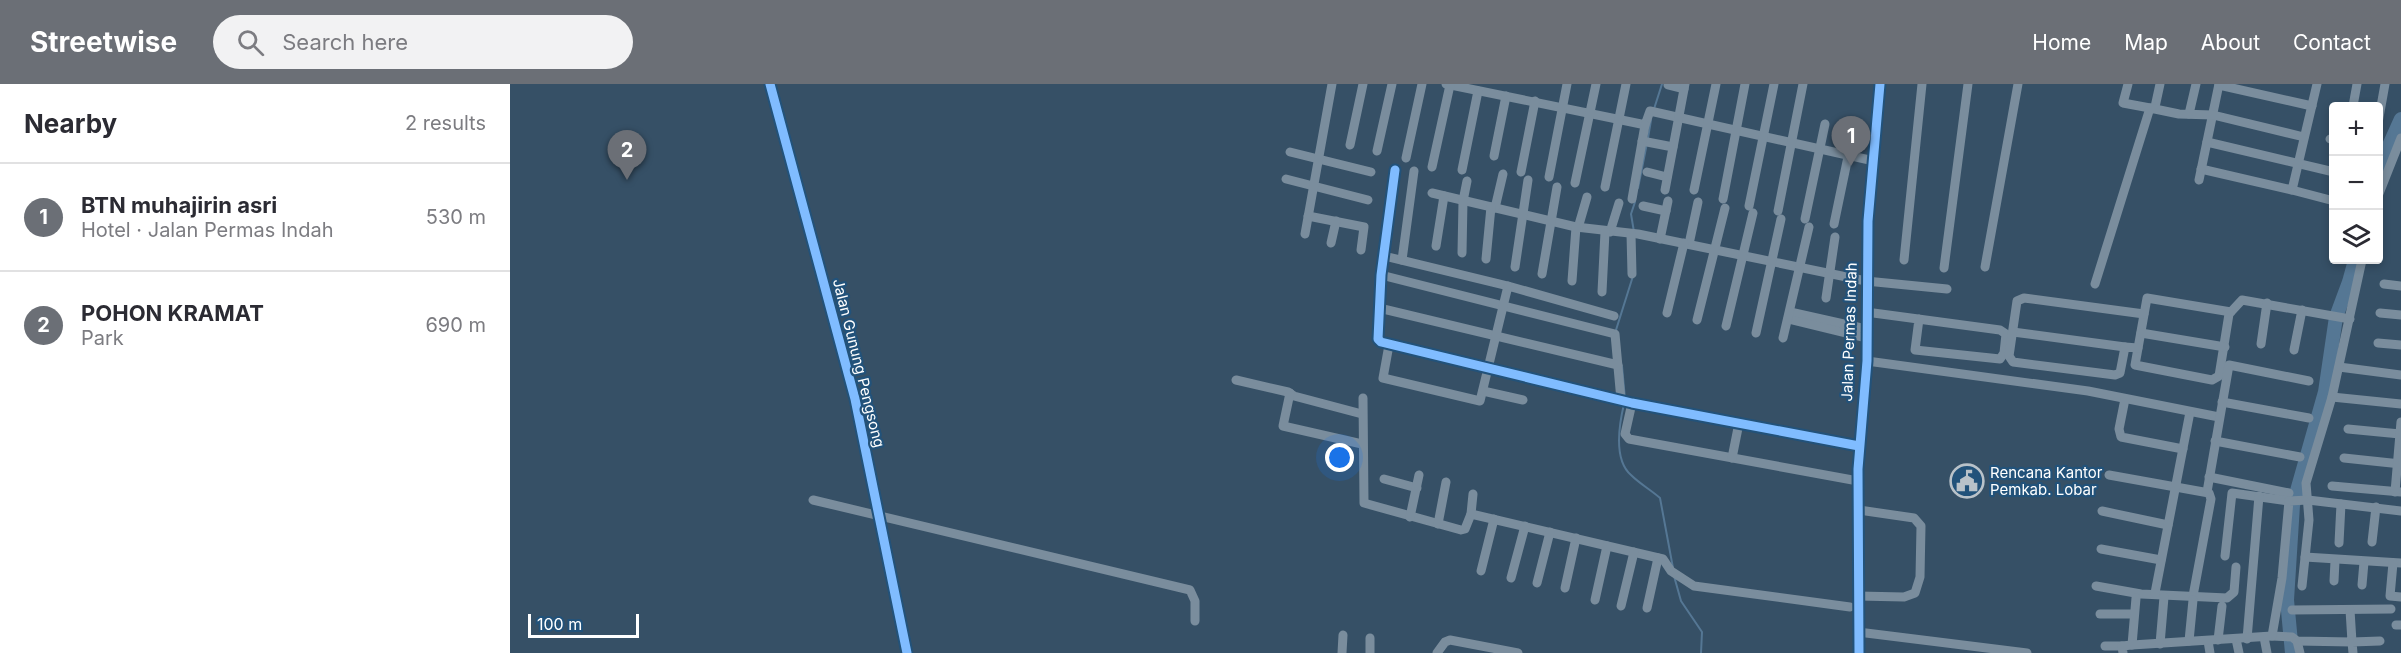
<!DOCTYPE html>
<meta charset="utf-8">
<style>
body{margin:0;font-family:Inter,sans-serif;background:#f2f2f3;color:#2b2b33}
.controls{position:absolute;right:18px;top:18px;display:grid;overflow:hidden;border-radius:6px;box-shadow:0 3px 9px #0003}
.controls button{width:54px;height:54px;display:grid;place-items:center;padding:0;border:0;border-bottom:2px solid #e1e1e2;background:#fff;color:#2b2b33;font:30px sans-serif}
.scale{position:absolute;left:18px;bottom:15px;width:111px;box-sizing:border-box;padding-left:6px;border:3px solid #fff;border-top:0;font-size:16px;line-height:21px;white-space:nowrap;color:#fff;-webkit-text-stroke:4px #22527a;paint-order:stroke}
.you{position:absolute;left:830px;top:374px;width:21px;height:21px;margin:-15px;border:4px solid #fff;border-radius:50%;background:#1a73e8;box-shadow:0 0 0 9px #1a73e833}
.badge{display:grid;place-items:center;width:39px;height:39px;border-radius:50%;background:#6b6f76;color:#fff;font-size:20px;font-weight:700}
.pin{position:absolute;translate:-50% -50px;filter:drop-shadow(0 2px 3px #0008)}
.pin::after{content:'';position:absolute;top:32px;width:21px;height:18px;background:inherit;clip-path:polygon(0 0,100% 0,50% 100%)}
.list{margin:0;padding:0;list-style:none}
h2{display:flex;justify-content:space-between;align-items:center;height:78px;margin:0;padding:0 24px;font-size:26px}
h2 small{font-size:20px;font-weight:400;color:#7c7c81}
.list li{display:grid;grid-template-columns:39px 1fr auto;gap:18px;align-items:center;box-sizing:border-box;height:108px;padding:0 24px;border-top:2px solid #e1e1e2}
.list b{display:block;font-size:22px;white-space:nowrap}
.list p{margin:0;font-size:20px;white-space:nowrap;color:#7c7c81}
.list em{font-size:20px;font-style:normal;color:#7c7c81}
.icon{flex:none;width:33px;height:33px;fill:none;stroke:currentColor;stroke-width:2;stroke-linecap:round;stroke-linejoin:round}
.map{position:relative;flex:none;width:1891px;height:569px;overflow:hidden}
header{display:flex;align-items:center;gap:36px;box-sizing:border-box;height:84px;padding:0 30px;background:#6b6f76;color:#fff}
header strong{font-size:28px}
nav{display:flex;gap:33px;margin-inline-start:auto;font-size:21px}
.search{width:420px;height:54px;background:#f2f2f3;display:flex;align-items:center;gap:15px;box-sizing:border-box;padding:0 21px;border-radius:33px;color:#7c7c81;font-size:22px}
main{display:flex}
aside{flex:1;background:#fff}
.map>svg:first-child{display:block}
</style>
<header>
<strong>Streetwise</strong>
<div class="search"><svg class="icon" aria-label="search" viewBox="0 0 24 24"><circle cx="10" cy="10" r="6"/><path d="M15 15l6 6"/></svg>Search here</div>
<nav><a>Home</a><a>Map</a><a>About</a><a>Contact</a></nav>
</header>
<main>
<aside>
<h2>Nearby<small>2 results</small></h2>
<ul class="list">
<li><span class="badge">1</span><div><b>BTN muhajirin asri</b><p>Hotel · Jalan Permas Indah</p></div><em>530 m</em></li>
<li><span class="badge">2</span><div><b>POHON KRAMAT</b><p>Park</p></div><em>690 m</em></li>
</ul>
</aside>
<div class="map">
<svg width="1891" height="569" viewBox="0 0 1891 569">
<rect width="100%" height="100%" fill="#365066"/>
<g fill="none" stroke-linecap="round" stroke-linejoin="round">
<g stroke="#557794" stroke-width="2">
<polyline points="1144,25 1152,0"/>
<polyline points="1138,54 1141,36"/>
<polyline points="1128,104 1137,59"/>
<polyline points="1124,148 1121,130 1125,118"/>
<polyline points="1106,246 1123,192"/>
<polyline points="1112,282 1115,315"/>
<path d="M1114 320C1109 341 1103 375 1121 391 1130 400 1141 406 1150 414L1163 484"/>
<polyline points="1164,492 1171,517 1192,548 1191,569"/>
</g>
<g stroke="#557794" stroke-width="14">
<polyline points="1868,86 1891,35"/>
<polyline points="1782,569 1777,516 1783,421 1815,308 1826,233 1839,198 1845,176"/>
</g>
<g stroke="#7a8d9d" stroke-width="9">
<polyline points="260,0 345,315 397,569"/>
<polyline points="936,0 1131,40 1135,41 1140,27 1364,77"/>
<polyline points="1618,0 1613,19 1640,24"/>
<polyline points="1158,1 1174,5"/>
<polyline points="1709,1 1802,22"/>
<polyline points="1843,22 1847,0"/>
<polyline points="1645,23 1650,0"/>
<polyline points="1679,30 1686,0"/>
<polyline points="1868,39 1875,0"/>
<polyline points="1820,55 1824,56"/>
<polyline points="1132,57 1163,63"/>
<polyline points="1697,58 1824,88"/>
<polyline points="840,61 853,0"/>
<polyline points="867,67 882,0"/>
<polyline points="780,68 861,88"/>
<polyline points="984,72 996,12"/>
<polyline points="896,74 912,0"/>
<polyline points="922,83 940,1"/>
<polyline points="1691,85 1782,106 1807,0"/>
<polyline points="885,86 871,191 868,255 871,258 1122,319 1349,362"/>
<polyline points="952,86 968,7"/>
<polyline points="1011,88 1025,17"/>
<polyline points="1137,88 1157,93"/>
<polyline points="1039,93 1057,0"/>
<polyline points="776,95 858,116"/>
<polyline points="1689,96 1709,0"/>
<polyline points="1065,99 1086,0"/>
<polyline points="1095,103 1116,0"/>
<polyline points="1155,106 1175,0"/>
<polyline points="1184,106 1206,0"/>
<polyline points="1782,106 1824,117"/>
<polyline points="922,109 1066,143 1128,150 1356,197 1437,205"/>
<polyline points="1868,112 1891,54"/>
<polyline points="1122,115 1135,41"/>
<polyline points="1213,115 1235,0"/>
<polyline points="1133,122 1156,127"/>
<polyline points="1239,122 1264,0"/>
<polyline points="985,124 993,90"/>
<polyline points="1268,127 1293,0"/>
<polyline points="798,132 854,143 851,166"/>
<polyline points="1295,135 1315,40"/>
<polyline points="1324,140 1344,44"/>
<polyline points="1068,144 1077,113"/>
<polyline points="1100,148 1109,119"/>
<polyline points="795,150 822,0"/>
<polyline points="1121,150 1122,190"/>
<polyline points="1150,155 1158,117"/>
<polyline points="821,159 826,137"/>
<polyline points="1179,160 1188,118"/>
<polyline points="926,162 934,112"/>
<polyline points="952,169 953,117 957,97"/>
<polyline points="874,172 998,202"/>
<polyline points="976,175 981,123"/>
<polyline points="892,176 904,87"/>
<polyline points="1394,176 1412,0"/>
<polyline points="1005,183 1018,96"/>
<polyline points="1475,183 1508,0"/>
<polyline points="1434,184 1458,0"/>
<polyline points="1032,190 1047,103"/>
<polyline points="871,191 1105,250 1111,316"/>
<polyline points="1062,197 1066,143"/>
<polyline points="1585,200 1640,24 1669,30 1703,31 1794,53"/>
<polyline points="1874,200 1891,202"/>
<polyline points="1092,208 1095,148"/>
<polyline points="1316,214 1325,153"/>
<polyline points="869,224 1108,281"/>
<polyline points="1280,228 1356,245"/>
<polyline points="1356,228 1490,246 1496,250 1494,269 1490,275 1405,266 1409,235"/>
<polyline points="1721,228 1637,214 1625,281 1702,296 1709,292 1719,230 1732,216 1840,235"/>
<polyline points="1157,229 1174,159"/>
<polyline points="1870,229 1891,231"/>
<polyline points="1278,235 1356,254"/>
<polyline points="1187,236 1215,124"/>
<polyline points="1216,242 1243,129"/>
<polyline points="1503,248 1615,263"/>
<polyline points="1246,249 1271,135"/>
<polyline points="1631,249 1715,263"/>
<polyline points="1273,254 1299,143"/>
<polyline points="1868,259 1891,261"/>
<polyline points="1751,260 1757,219"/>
<polyline points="879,261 873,294 970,317 998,202 1104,232"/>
<polyline points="1628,264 1615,263 1610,289 1605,291 1503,278 1499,272 1507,217 1514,214 1634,230"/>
<polyline points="1784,266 1792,226"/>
<polyline points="1357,277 1578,307 1709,333"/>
<polyline points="1829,283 1891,291"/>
<polyline points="726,296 778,308 784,312 852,330"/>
<polyline points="973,307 1013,316"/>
<polyline points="780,309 773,342 852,360"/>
<polyline points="1822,313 1891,320"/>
<polyline points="853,314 854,419 951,446 955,445 961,430 963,410"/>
<polyline points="1615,315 1609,345 1611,353 1673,365"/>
<polyline points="1712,318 1799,334"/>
<polyline points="1122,319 1115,350 1119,355 1348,397"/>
<polyline points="1838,345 1890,350"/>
<polyline points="1705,357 1790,373"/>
<polyline points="1222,374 1229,339"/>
<polyline points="1834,374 1891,380"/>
<polyline points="1599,391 1699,409 1701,415 1683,512"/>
<polyline points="1699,393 1779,409"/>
<polyline points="874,395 907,404"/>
<polyline points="1822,402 1891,408"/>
<polyline points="1697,408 1719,281 1799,297"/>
<polyline points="1885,408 1891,338"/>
<polyline points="303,416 680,506 685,517 685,537"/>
<polyline points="1592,427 1658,441"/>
<polyline points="961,430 1153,475 1161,487 1184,502 1340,523"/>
<polyline points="900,433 909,391"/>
<polyline points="928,440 936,398"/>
<polyline points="1862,458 1866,423"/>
<polyline points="1829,459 1831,420"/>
<polyline points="1591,465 1651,476"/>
<polyline points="1715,472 1722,409 1779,417"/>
<polyline points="1795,473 1891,479"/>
<polyline points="1883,479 1880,512 1891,513"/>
<polyline points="971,487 984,435"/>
<polyline points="1001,494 1015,442"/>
<polyline points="1824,497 1825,477"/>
<polyline points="1027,499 1040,448"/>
<polyline points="1852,501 1854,478"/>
<polyline points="1586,502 1631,510 1717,514 1724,508 1726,483"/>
<polyline points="1792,502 1799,436 1796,399 1822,313 1852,176"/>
<polyline points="1055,504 1066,454"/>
<polyline points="1645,509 1680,328"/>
<polyline points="1348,512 1394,513 1405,509 1410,493 1411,442 1404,434 1349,426"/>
<polyline points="1085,516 1097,462"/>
<polyline points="1111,522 1124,468"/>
<polyline points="1137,524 1148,474"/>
<polyline points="1782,526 1881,525"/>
<polyline points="1590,530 1624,530"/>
<polyline points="1886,541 1891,541"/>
<polyline points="1348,548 1517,569"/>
<polyline points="1762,552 1782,553 1787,557 1842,558 1840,526"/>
<polyline points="1754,553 1757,569"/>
<polyline points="1726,555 1729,569"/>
<polyline points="1737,555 1749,412"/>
<polyline points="1708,556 1712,522"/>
<polyline points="1679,557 1683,516"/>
<polyline points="1698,557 1700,569"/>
<polyline points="1787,557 1790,569"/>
<polyline points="1650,560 1654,513"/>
<polyline points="1622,561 1626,514"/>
<polyline points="1595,562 1612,562"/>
<polyline points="832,569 833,551"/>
<polyline points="860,569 860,554"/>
<polyline points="927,569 935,558 940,556 1008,569"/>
<polyline points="1349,569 1348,385 1357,277 1358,137 1370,0"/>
<polyline points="1613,569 1612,562 1622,561 1762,552 1772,494 1779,417 1798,416 1891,427"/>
<polyline points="1843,569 1842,558 1870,557"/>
</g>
<defs>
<g id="cycleway">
<polyline points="260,0 345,315 397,569"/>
<polyline points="885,86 871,191 868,255 871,258 1122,319 1349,362"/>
<polyline points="1349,569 1348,385 1357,277 1358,137 1370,0"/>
</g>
</defs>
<use href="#cycleway" stroke="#22527a" stroke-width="13"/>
<use href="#cycleway" stroke="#80bcff" stroke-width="9"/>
</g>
<defs>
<symbol id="civic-ring" viewBox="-11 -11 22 22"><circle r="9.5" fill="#22527a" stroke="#b9c2c9" stroke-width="1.5"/><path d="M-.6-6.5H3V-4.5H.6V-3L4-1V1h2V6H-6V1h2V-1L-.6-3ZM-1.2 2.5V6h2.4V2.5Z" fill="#b9c2c9"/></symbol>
</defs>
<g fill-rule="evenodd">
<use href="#civic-ring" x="1438" y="378" width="38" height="38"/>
</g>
<g text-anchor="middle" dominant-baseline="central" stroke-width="4.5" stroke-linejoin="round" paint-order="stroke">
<g font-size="15" fill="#fff" stroke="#22527a">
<text transform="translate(1339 248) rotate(-88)">Jalan Permas Indah</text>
<text transform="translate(349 279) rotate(76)">Jalan Gunung Pengsong</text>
</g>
<g font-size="15" fill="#fff" stroke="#22527a" text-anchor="start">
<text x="1480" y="388">Rencana Kantor<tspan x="1480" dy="17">Pemkab. Lobar</tspan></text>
</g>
</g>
</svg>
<div class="controls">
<button>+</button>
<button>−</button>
<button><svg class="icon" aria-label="layers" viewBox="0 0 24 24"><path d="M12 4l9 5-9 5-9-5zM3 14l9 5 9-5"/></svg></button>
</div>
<div class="scale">100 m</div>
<div class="you"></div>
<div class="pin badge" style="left:1341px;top:82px">1</div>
<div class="pin badge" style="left:117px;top:96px">2</div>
</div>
</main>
